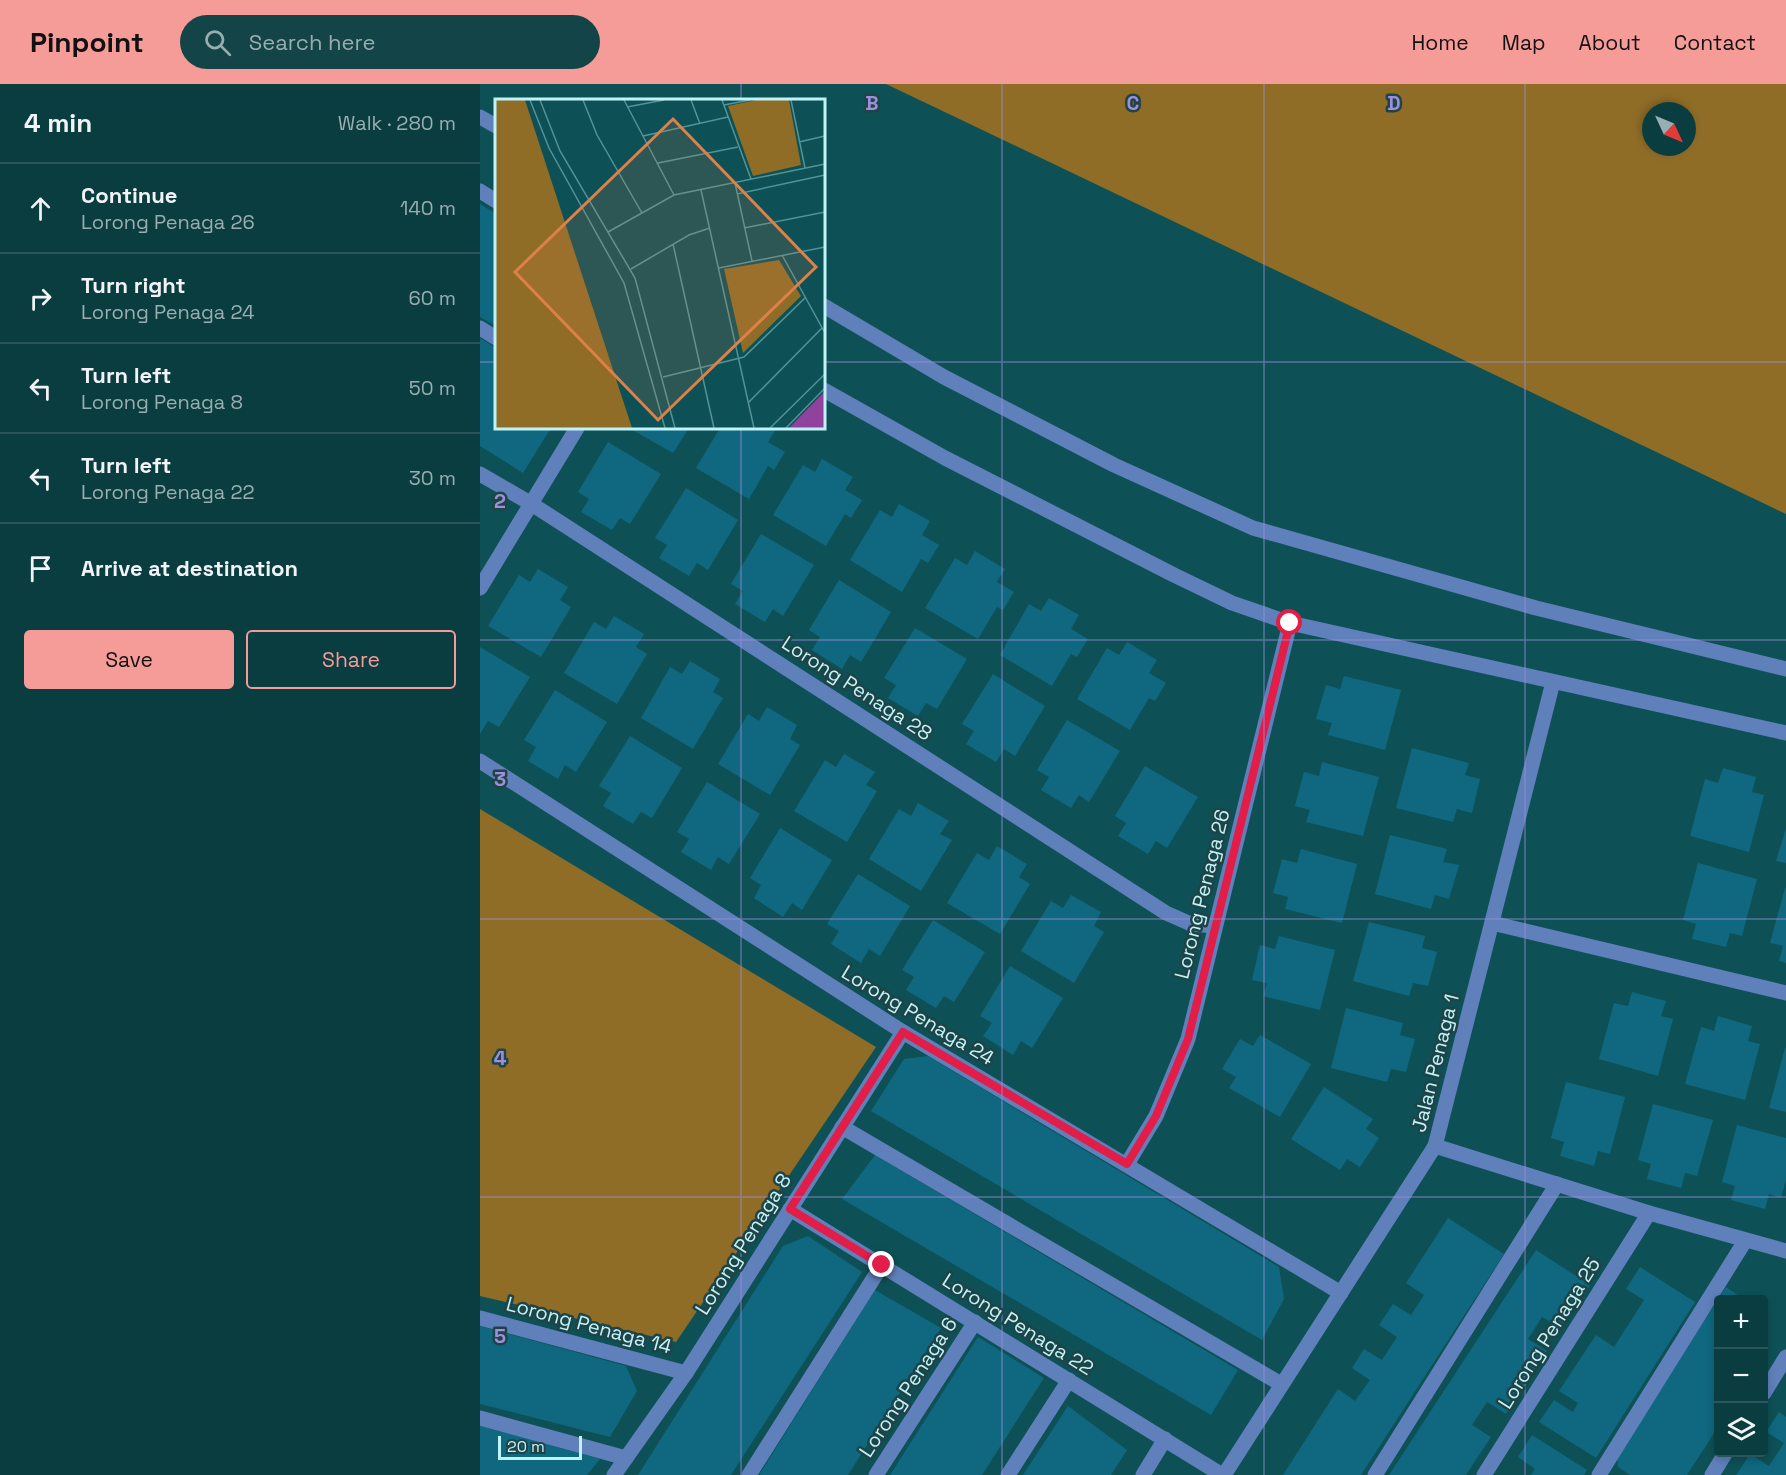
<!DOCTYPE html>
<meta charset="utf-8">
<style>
body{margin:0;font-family:"Space Grotesk",sans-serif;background:#134447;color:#f1f3f6}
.controls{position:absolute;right:18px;bottom:18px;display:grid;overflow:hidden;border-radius:6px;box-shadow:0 3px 9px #0003}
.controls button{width:54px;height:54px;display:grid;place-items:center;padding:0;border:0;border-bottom:2px solid #2a5659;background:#0a3d40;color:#f1f3f6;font:30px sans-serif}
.compass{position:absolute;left:1162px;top:18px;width:54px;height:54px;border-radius:50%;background:#0a3d40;box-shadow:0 3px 9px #0003;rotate:134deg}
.scale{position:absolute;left:18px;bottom:15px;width:84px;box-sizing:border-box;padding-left:6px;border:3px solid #bff3f7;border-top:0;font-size:16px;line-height:21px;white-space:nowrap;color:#bff3f7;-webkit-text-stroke:4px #1f4346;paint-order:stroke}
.stop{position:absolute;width:18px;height:18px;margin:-14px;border:4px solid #e11d48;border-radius:50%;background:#fff}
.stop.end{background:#e11d48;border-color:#fff;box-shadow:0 2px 6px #0008}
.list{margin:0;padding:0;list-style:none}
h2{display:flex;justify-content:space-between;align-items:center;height:78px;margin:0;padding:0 24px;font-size:26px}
h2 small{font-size:20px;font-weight:400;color:#99aeb1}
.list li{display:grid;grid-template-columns:39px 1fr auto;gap:18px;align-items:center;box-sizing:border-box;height:90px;padding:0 24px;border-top:2px solid #2a5659}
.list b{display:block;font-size:22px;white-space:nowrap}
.list p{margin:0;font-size:20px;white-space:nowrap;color:#99aeb1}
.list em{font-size:20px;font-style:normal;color:#99aeb1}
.actions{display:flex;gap:12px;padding:18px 24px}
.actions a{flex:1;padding:14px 0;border:2px solid #f59b98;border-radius:6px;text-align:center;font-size:21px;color:#f59b98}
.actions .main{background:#f59b98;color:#111}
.icon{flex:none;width:33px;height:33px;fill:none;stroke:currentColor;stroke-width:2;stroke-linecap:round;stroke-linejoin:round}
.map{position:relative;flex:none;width:1306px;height:1391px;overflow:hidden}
header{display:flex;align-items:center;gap:36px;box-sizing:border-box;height:84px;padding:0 30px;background:#f59b98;color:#111}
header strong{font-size:28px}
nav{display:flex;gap:33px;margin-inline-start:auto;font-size:21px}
.search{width:420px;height:54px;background:#134447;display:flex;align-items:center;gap:15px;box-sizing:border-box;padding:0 21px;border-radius:33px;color:#99aeb1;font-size:22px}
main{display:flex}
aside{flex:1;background:#0a3d40}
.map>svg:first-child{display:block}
</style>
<header>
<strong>Pinpoint</strong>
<div class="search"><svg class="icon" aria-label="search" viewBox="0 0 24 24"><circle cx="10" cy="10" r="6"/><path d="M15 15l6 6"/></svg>Search here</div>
<nav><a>Home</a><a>Map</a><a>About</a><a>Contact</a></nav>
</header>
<main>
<aside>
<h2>4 min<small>Walk · 280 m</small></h2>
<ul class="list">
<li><svg class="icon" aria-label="ahead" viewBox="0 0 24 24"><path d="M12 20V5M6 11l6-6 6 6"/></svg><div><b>Continue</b><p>Lorong Penaga 26</p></div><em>140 m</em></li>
<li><svg class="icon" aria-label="right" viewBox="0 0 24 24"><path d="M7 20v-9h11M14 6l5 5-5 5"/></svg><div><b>Turn right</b><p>Lorong Penaga 24</p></div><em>60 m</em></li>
<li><svg class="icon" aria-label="left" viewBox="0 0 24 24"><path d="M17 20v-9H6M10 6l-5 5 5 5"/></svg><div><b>Turn left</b><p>Lorong Penaga 8</p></div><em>50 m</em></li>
<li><svg class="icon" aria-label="left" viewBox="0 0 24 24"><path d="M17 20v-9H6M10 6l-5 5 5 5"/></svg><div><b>Turn left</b><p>Lorong Penaga 22</p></div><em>30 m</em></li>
<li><svg class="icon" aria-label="arrive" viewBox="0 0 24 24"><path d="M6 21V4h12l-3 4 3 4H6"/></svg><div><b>Arrive at destination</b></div></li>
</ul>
<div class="actions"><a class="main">Save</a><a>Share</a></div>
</aside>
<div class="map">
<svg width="1306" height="1391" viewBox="0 0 1306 1391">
<rect width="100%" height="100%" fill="#0d5156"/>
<g fill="#906d27" fill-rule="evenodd">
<path d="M406 0H1306V430ZM1171 27H1207V63H1171Z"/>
<polygon points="0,725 396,963 196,1258 0,1212"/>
</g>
<g fill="#0f687f">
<polygon points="0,120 16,130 16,242 0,233"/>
<polygon points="0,254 16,264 16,344 71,344 43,389 0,362"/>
<polygon points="149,344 209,344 193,369"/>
<polygon points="240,344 296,345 288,358 305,368 294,386 288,382 269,415 216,384"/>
<polygon points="128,358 181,390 150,440 140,434 132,446 101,428 109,415 98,408"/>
<polygon points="342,375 373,393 365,406 382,416 371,434 365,430 346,462 293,431 323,381 335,388"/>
<polygon points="206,404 258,436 228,486 217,479 209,492 179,474 187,461 175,454"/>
<polygon points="419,420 450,437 442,451 459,461 448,479 441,475 422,508 370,476 400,426 412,433"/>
<polygon points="281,450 334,481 303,532 293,525 285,538 255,520 263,507 251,500"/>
<polygon points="495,467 525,485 517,498 534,508 523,526 517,523 498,555 445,524 475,474 487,481"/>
<polygon points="58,485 88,503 80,516 91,523 61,573 8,542 39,491 50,498"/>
<polygon points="359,496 411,528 381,578 370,571 362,585 332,566 340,553 329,546"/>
<polygon points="569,514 599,531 591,545 608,555 597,573 591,570 572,602 520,571 549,520 561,527"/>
<polygon points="134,532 164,550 156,563 167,570 137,620 84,589 114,538 126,545"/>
<polygon points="435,544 487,575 457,625 446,619 438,632 408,614 416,601 404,594"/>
<polygon points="647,558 677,576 669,589 686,599 675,617 669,614 650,646 597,615 627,564 639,571"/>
<polygon points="0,563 50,593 19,643 8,637 0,650"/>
<polygon points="210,577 240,595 233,608 243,614 213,665 161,634 190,583 202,590"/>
<polygon points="513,590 565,622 535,672 524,665 516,678 486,660 494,647 482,640"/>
<polygon points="864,592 921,606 905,666 848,651 852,639 836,635 846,601 860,605"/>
<polygon points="75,606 127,638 96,688 85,681 78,695 48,677 56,663 44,656"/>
<polygon points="287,623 317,641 310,655 320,661 290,711 238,680 268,630 279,637"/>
<polygon points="587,636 640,667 609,718 599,711 591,724 561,706 569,693 557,686"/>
<polygon points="150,652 202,684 172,734 161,728 153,740 123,722 131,709 119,702"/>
<polygon points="932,664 989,679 985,691 1000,695 992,729 977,725 973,738 916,724"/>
<polygon points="364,670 395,688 386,701 397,707 367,758 314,727 345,676 356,683"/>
<polygon points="842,678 899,693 883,752 826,738 830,726 815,722 824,688 839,692"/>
<polygon points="665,682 718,713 687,764 676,757 668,770 638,752 646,739 635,732"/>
<polygon points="1243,684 1276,693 1272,708 1284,711 1269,768 1210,752 1225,695 1238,699"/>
<polygon points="227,698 280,730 249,780 238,773 231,786 201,768 209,755 197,748"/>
<polygon points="438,719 469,737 460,750 472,756 441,807 389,775 419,725 431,732"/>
<polygon points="300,744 352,776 322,826 312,819 303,833 274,814 281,801 270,794"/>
<polygon points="1306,744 1306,779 1296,777"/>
<polygon points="910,751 967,765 963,778 979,781 969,815 955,811 951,825 895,810"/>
<polygon points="517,762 547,780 539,793 550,800 520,850 467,819 497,769 509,776"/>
<polygon points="821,765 877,780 862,839 805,825 808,813 793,809 802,775 817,779"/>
<polygon points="1218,779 1277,795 1262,852 1250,849 1246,863 1212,855 1216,840 1203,836"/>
<polygon points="378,790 430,822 400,872 389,865 381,879 351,860 359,847 347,840"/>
<polygon points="1305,804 1306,804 1306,879 1299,877 1303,862 1290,859"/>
<polygon points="591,811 621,828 614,842 624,848 594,899 541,867 571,817 583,824"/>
<polygon points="453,836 505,868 474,918 464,912 456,924 426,906 434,893 422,886"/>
<polygon points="889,838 945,852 942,864 957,868 948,902 933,899 929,912 873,897"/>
<polygon points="799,852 855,866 840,926 783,912 787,899 772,896 780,861 795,865"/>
<polygon points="530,882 583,914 552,964 541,957 533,971 503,952 512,939 500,932"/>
<polygon points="1152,908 1186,917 1181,932 1193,935 1178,992 1119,975 1134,919 1148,922"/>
<polygon points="866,924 923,939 920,951 935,955 926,988 911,985 907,998 851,984"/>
<polygon points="1238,932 1272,942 1268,957 1280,960 1265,1016 1205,1000 1221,943 1234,947"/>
<polygon points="780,951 831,980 800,1033 749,1004 756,993 742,985 760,955 773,962"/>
<polygon points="1305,964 1306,964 1306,1028 1289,1024"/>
<polygon points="448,972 799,1183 804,1215 782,1256 391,1027 424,975"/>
<polygon points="1086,998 1145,1013 1130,1070 1118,1067 1114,1082 1080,1072 1084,1058 1071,1054"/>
<polygon points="844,1003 893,1035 886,1045 899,1054 880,1083 867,1075 860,1086 811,1055"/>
<polygon points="1173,1020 1233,1036 1217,1092 1205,1089 1201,1104 1167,1095 1171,1080 1158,1076"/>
<polygon points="1257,1041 1306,1054 1306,1096 1301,1114 1289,1110 1285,1125 1251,1116 1255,1102 1242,1098"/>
<polygon points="395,1071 758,1286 731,1331 362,1115"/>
<polygon points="968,1134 1024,1170 881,1391 803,1391 858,1305 875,1317 890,1296 872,1284 884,1265 902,1276 917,1253 899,1241 913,1220 931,1231 944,1211 926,1199"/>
<polygon points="328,1152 382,1188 251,1391 158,1391 303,1162"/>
<polygon points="1056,1166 1110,1201 1081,1244 1062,1233 1048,1255 1067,1267 1026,1330 1007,1318 992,1341 1011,1353 986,1391 909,1391"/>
<polygon points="1160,1183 1215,1218 1116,1374 1059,1338 1074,1316 1093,1328 1098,1319 1079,1307 1116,1251 1134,1263 1164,1216 1146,1205"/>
<polygon points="1246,1203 1265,1216 1238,1216 1238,1343 1207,1391 1150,1391 1138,1383 1137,1370"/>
<polygon points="395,1206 461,1244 368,1391 279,1391"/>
<polygon points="0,1242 146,1282 157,1307 130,1353 0,1320"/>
<polygon points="498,1253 564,1294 502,1391 410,1391"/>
<polygon points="588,1322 647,1366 631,1391 543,1391"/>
<polygon points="1299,1328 1306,1333 1306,1391 1256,1391 1270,1370 1289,1382 1304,1359 1286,1348"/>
<polygon points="0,1341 120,1375 107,1391 0,1391"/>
<polygon points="1052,1351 1107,1386 1104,1391 1051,1391 1055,1385 1038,1373"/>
</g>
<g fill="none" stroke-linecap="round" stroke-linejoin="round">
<g stroke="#6080bc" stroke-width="15">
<polyline points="0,33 16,42"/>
<polyline points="0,107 16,117"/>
<polyline points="344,222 464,293 634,381 773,444 1056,524 1306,585"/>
<polyline points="0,244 16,254"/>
<polyline points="344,306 465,374 694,491 752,519 810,539 1306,649"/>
<polyline points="0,390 50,419 686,829 711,840 735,842"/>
<polyline points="0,504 97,344"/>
<polyline points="0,677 423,948 861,1209"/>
<polyline points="1012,839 1306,909"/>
<polyline points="362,1043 801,1300"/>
<polyline points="955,1062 1169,1129 1306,1167"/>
<polyline points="647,1080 676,1032 708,955 810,539"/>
<polyline points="310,1125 742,1391"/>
<polyline points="0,1234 206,1289"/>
<polyline points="1284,1309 1306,1273"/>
<polyline points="0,1334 146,1374"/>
<polyline points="134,1391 206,1289 423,948"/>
<polyline points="269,1391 402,1181"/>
<polyline points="396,1391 495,1238"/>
<polyline points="528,1391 589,1296"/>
<polyline points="663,1391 685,1355"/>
<polyline points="744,1391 955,1062 1073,598"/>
<polyline points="895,1391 1077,1100"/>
<polyline points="1004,1391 1169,1129"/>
<polyline points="1119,1391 1265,1157"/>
<polyline points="1232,1391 1246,1368"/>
</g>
</g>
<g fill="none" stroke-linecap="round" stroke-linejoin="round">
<polyline stroke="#e11d48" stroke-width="8" points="402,1181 310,1125 423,948 647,1080 676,1032 708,955 810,539"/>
</g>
<path fill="none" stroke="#9d90db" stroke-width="1.5" stroke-opacity="0.55" d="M261 0V16M522 0V1391M784 0V1391M1045 0V1391M0 278H16M344 278H1306M261 344V1391M0 556H1306M0 835H1306M0 1113H1306"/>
<g text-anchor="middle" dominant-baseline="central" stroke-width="5" stroke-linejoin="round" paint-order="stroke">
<g font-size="20" fill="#bff3f7" stroke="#1f4346">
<text transform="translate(377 604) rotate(33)">Lorong Penaga 28</text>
<text transform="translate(722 810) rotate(-76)">Lorong Penaga 26</text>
<text transform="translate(438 931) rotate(31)">Lorong Penaga 24</text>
<text transform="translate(955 979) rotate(-76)">Jalan Penaga 1</text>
<text transform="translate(263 1160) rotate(-58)">Lorong Penaga 8</text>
<text transform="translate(538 1240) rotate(32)">Lorong Penaga 22</text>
<text transform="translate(109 1241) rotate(15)">Lorong Penaga 14</text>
<text transform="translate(1069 1249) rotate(-58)">Lorong Penaga 25</text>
<text transform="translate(428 1303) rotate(-57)">Lorong Penaga 6</text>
</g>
</g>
<g transform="translate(15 15)">
<rect width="330" height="330" fill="#0d5156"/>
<path d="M0 1H30L137 329H0ZM261 1H294L306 66 258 77 233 7ZM284 161 306 197 248 254 229 170Z" fill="#906d27"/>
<path d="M330 292V329H294Z" fill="#91419e"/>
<path fill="none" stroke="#549296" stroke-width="1.5" d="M35 1 54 49 129 184 170 329M45 1 65 52 140 179 180 329M88 1 102 36 147 114M129 1 179 96M196 1 205 25M227 1 256 80M296 1 310 69M229 6 255 1M132 8 169 1M148 37 233 18M304 43 330 37M163 64 243 48M240 84 257 162M206 91 259 329M242 95 330 76M249 129 330 113M113 133 179 96 330 65M178 145 219 329M287 156 330 234M224 169 330 148M136 170 194 136 215 129M168 278 249 258 310 199M253 304 327 229M275 329 330 275M291 329 330 289"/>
<path fill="#de8047" fill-opacity="0.15" stroke="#de8047" stroke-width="3" d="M178 20 321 168 163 321 20 173Z"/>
<rect width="330" height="330" fill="none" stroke="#bff3f7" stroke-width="3"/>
</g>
<g font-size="20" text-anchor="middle" font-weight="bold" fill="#9d90db" stroke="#1f4346" stroke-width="5" stroke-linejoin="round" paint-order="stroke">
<text x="392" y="26">B</text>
<text x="653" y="26">C</text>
<text x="914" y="26">D</text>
<text x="20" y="424">2</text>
<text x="20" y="702">3</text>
<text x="20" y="981">4</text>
<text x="20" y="1259">5</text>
</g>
</svg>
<div class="controls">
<button>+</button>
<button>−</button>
<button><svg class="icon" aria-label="layers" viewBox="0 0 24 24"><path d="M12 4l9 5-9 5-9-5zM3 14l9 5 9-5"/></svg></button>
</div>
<svg class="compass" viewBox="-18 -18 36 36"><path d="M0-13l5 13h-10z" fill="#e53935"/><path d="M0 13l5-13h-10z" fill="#99aeb1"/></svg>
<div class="scale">20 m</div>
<div class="stop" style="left:810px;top:539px"></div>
<div class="stop end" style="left:402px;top:1181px"></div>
</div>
</main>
